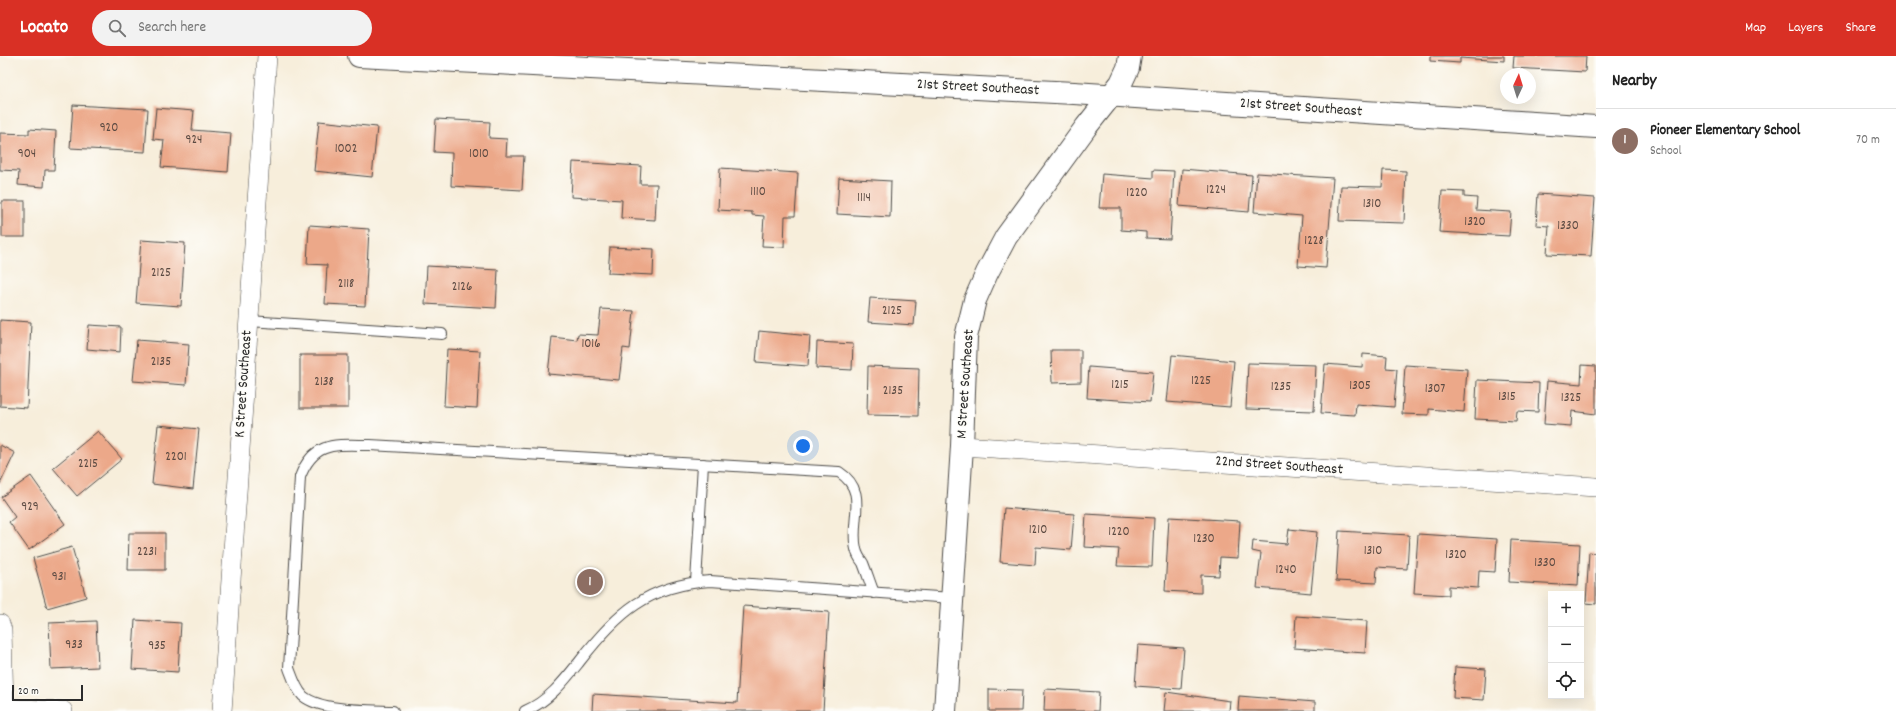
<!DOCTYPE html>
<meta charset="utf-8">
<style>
body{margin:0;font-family:Dekko,sans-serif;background:#f2f2f2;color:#222}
.controls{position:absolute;right:12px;bottom:12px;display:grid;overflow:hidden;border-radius:0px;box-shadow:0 4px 16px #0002}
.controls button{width:36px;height:36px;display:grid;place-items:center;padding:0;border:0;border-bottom:1px solid #e0e0e0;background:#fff;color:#222;font:20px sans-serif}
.compass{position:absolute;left:1500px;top:12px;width:36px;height:36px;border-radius:50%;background:#fff;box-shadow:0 4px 16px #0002;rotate:4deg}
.scale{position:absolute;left:12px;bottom:10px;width:71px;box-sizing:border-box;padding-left:4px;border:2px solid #2b2b2b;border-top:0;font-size:11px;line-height:14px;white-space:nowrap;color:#2b2b2b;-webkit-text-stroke:3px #fdfcf7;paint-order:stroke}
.you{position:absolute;left:803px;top:390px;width:14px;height:14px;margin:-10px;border:3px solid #fff;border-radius:50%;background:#1a73e8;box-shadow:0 0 0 6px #1a73e833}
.badge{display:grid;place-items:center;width:26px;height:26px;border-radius:50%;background:#d93025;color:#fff;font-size:13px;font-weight:700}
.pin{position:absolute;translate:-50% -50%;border:2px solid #fff;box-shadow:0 1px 4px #0006}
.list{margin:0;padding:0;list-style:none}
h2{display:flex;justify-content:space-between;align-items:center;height:52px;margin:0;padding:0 16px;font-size:17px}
h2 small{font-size:13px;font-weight:400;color:#767676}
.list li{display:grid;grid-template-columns:26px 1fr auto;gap:12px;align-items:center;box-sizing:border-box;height:64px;padding:0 16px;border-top:1px solid #e0e0e0}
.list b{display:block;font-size:15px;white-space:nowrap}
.list p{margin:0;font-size:13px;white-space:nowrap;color:#767676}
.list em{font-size:13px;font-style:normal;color:#767676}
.icon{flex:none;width:22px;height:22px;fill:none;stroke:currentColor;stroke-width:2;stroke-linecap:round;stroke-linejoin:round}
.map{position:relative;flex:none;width:1596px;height:655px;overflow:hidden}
header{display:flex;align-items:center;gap:24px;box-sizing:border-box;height:56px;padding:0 20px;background:#d93025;color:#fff}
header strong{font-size:19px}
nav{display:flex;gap:22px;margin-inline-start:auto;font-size:14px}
.search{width:280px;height:36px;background:#f2f2f2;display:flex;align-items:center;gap:10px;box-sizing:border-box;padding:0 14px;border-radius:22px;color:#767676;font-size:15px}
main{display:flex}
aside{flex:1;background:#fff}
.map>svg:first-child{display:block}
</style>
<header>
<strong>Locato</strong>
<div class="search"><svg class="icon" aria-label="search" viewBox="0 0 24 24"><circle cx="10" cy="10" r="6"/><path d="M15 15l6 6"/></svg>Search here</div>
<nav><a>Map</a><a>Layers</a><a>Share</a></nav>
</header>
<main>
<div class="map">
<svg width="1596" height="655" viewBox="0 0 1596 655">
<rect width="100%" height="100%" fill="#fdfcf7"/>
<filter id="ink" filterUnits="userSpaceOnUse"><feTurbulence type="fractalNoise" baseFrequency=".025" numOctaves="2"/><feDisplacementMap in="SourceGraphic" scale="8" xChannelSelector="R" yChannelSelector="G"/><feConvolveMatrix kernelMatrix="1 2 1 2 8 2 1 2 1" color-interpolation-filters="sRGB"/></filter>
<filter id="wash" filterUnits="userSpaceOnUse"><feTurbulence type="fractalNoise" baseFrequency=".012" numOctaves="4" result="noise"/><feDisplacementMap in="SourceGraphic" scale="16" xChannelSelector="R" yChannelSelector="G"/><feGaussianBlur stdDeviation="0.9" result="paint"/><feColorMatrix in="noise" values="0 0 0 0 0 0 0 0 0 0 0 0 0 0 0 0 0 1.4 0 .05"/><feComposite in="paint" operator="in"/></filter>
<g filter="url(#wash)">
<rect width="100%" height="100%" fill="#f7eedb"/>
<g id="blocks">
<g fill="#eca889">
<polygon points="1430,0 1504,0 1504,5 1460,2 1460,7 1430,5"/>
<polygon points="1514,0 1586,0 1585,16 1513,12"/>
<polygon points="73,49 148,53 145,96 70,92"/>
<polygon points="156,52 194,55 192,74 231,77 228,116 161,111 164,84 153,83"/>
<polygon points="436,63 490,66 489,82 507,83 506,100 524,100 522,134 451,130 452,97 434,96"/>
<polygon points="319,65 377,71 372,121 314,115"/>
<polygon points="29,73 56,75 54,114 45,114 44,131 18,129 19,115 0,114 0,77 29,78"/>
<polygon points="573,106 641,110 640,128 657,128 655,164 621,162 622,144 571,141"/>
<polygon points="720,112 798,117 795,160 785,160 784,191 762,190 764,160 752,159 752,156 718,154"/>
<polygon points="1182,113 1252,119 1249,156 1179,150"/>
<polygon points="1153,114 1174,115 1170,183 1146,182 1146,176 1121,174 1121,152 1099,152 1102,118 1153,122"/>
<polygon points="1383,114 1406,115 1404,167 1339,165 1341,130 1382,131"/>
<polygon points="1257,117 1333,122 1326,212 1298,210 1302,160 1254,156"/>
<polygon points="839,122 891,125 890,161 837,158"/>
<polygon points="1442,135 1464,136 1464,141 1477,142 1476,154 1511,156 1509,180 1439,176"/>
<polygon points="1538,138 1595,142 1591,200 1547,198 1549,170 1536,169"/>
<rect x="2" y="145" width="23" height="36"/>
<polygon points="309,169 369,173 365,250 325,248 327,209 307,208"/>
<polygon points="141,184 185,187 181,250 136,247"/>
<polygon points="610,191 654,193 653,219 608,217"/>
<polygon points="427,210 498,214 496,252 425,248"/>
<polygon points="870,242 916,245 914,269 868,266"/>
<polygon points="601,253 634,255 630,293 623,292 619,324 548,318 552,281 577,284 578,278 598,279"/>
<polygon points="0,264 31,266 27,352 0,350"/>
<polygon points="89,269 121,271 120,296 87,293"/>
<polygon points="759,275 810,280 808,310 756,306"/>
<polygon points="137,284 189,288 186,329 133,325"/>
<polygon points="817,286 853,288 852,314 816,312"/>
<polygon points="447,293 480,295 477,352 444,350"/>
<polygon points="1051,294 1081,294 1081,326 1052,327"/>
<polygon points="1363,298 1387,300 1386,312 1397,313 1394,351 1356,348 1355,359 1321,357 1325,308 1362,311"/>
<rect x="300" y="299" width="48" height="53"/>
<polygon points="1172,299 1234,305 1230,351 1167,346"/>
<polygon points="1248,307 1316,309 1314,355 1246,353"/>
<polygon points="1405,309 1467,313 1464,356 1429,353 1429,359 1402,358"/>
<polygon points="1582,309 1596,310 1596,358 1572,355 1571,370 1544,368 1547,325 1581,328"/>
<polygon points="868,310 919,312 918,360 867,359"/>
<polygon points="1089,311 1153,316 1150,346 1087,342"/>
<polygon points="1477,324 1539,327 1538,356 1517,355 1516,365 1475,363"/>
<polygon points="158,369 199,373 193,433 152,428"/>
<polygon points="98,375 122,403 77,440 53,412"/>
<polygon points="0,389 15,397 0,428"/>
<polygon points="31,420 65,468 29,494 9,466 15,461 1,441"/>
<polygon points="1004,452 1074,458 1071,494 1036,491 1035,509 1000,506"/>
<polygon points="1086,458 1154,462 1152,511 1117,510 1119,493 1084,491"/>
<polygon points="1169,461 1240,465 1238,502 1220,501 1219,520 1201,519 1201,537 1165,535"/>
<polygon points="1289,473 1317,476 1311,537 1257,532 1261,497 1252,495 1253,485 1287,488"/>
<polygon points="1339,475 1409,479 1407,513 1377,511 1376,527 1336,525"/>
<polygon points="129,477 165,477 165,514 128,514"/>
<polygon points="1418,478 1497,483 1495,516 1479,515 1478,532 1449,530 1449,539 1414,537"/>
<polygon points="1511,484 1580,488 1578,530 1509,526"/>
<polygon points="72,491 86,541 47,552 33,502"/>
<polygon points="1589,496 1596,497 1596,548 1586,547"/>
<polygon points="743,550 829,556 823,655 592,655 593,638 737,647"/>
<polygon points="1296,560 1367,565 1365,597 1294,592"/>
<polygon points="135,564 181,567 178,616 132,613"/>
<polygon points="96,565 98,611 51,613 49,567"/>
<polygon points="1138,589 1184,592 1181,633 1135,630"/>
<polygon points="1455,611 1486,613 1484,644 1453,642"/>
<polygon points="989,633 1022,634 1021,655 989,655"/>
<polygon points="1045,633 1099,636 1098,655 1044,655"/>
<polygon points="1166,636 1230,645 1229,655 1164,655"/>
<polygon points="1239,640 1315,646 1315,655 1238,655"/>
</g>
</g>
</g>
<g filter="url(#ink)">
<use href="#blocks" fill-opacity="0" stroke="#4a4845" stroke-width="1"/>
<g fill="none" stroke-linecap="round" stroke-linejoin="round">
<defs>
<g id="service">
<polyline points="249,265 442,278"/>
<polyline points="696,526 703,408"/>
<path d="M393 655C368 654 321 655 303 640 296 633 292 620 289 612L300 421C314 384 337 389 370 389L839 416C870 436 849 465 856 493 857 498 860 503 863 507 867 517 870 527 874 537"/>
<path d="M525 655C549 645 564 625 580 605 617 557 648 529 710 525L952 542"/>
</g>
<g id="minor">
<polyline points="962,390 1596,431"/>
<polyline points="0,568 2,574 4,652"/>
<polyline points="0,652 63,655"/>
<polyline points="222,655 267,0"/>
</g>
<g id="tertiary">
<polyline points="359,0 1074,37 1596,71"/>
<polyline points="945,655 962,390 966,281 975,244 987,217 1006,181 1086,71 1121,27 1128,12 1130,0"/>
</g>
</defs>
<use href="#service" stroke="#4a4845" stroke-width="12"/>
<use href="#minor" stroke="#4a4845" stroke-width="20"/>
<use href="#tertiary" stroke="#4a4845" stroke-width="24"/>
<use href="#service" stroke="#fff" stroke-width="10"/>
<use href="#minor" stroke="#fff" stroke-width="19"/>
<use href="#tertiary" stroke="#fff" stroke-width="22"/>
</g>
</g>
<g text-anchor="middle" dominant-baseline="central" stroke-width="3" stroke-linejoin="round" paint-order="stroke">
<g font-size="13" fill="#5b4a42">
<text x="109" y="72">920</text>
<text x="194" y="84">924</text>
<text x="346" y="93">1002</text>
<text x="27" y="98">904</text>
<text x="479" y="98">1010</text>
<text x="1216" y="134">1224</text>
<text x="758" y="136">1110</text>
<text x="1137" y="137">1220</text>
<text x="864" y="142">1114</text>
<text x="1372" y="148">1310</text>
<text x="1475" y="166">1320</text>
<text x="1568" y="170">1330</text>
<text x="1314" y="185">1228</text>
<text x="161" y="217">2125</text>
<text x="346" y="228">2118</text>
<text x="462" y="231">2126</text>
<text x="892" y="255">2125</text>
<text x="591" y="288">1016</text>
<text x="161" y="306">2135</text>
<text x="1201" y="325">1225</text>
<text x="324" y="326">2138</text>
<text x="1120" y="329">1215</text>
<text x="1360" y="330">1305</text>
<text x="1281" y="331">1235</text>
<text x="1435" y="333">1307</text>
<text x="893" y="335">2135</text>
<text x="1507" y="341">1315</text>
<text x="1571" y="342">1325</text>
<text x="176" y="401">2201</text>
<text x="88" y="408">2215</text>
<text x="30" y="451">929</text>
<text x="1038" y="474">1210</text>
<text x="1119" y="476">1220</text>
<text x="1204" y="483">1230</text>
<text x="1373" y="495">1310</text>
<text x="147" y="496">2231</text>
<text x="1456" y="499">1320</text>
<text x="1545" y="507">1330</text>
<text x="1286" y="514">1240</text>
<text x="59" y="521">931</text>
<text x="74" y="589">933</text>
<text x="157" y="590">935</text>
</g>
<g font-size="15" fill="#2b2b2b" stroke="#fdfcf7">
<text transform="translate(978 32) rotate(3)">21st Street Southeast</text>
<text transform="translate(1301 52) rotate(4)">21st Street Southeast</text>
<text transform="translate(244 328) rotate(-86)">K Street Southeast</text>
<text transform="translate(966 328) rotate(-86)">M Street Southeast</text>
<text transform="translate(1279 410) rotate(4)">22nd Street Southeast</text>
</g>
</g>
</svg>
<div class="controls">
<button>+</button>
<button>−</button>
<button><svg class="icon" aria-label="locate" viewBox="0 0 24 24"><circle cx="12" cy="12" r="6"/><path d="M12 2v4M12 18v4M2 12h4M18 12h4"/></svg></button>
</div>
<svg class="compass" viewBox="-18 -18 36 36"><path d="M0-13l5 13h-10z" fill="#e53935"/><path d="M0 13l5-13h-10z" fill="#767676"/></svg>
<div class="scale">20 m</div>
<div class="you"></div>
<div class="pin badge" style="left:590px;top:526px;background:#8d6e63">1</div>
</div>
<aside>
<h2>Nearby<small></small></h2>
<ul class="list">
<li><span class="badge" style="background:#8d6e63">1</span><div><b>Pioneer Elementary School</b><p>School</p></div><em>70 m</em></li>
</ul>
</aside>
</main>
